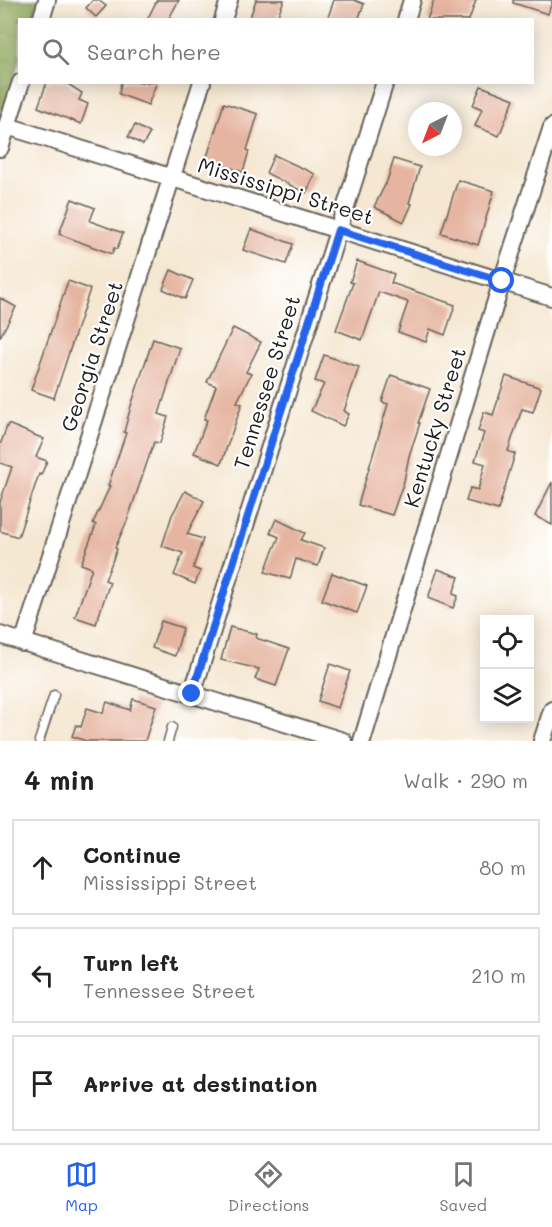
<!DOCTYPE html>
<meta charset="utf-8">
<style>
body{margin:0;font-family:Mali,sans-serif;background:#f2f2f2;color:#222}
.controls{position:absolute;right:18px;bottom:18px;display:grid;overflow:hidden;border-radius:0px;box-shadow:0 3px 15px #0003}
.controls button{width:54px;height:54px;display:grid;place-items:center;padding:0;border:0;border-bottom:2px solid #e0e0e0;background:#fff;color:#222;font:30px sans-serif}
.compass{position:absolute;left:408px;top:102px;width:54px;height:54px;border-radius:50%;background:#fff;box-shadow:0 3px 15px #0003;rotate:222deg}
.stop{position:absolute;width:18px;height:18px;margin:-14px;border:4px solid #2563eb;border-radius:50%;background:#fff}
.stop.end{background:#2563eb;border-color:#fff;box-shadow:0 2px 6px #0008}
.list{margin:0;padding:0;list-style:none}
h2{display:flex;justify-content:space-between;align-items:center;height:78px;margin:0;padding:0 24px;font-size:26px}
h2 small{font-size:20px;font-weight:400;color:#767676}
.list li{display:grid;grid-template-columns:39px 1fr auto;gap:18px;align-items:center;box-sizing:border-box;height:96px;margin:0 12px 12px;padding:0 12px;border:2px solid #e0e0e0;border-radius:0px}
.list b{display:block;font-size:22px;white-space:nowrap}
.list p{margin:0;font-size:20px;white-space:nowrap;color:#767676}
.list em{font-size:20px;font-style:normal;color:#767676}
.icon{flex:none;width:33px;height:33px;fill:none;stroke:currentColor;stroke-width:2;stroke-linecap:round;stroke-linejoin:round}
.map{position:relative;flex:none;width:552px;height:741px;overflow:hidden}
.search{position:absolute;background:#fff;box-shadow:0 3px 15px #0003;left:18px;right:18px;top:18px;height:66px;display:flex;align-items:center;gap:15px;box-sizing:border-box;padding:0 21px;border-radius:0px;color:#767676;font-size:22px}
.sheet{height:402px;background:#fff}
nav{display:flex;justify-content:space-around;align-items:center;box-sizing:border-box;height:84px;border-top:2px solid #e0e0e0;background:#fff;font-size:16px;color:#767676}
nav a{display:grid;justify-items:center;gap:3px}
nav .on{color:#2563eb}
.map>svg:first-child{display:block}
</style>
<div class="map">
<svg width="552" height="741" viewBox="0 0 552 741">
<defs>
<pattern id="forest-crowns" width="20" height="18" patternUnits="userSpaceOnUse" patternTransform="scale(1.5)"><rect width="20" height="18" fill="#8ba455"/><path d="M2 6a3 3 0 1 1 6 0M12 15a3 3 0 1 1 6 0" fill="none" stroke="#718546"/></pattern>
</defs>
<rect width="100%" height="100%" fill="#fff"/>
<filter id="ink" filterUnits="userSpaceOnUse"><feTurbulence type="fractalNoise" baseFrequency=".0167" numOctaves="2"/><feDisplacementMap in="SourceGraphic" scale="12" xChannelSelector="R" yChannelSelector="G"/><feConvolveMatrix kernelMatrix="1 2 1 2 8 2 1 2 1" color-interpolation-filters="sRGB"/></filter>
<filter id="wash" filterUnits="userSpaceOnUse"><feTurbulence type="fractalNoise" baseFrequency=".008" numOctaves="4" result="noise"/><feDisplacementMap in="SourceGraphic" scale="24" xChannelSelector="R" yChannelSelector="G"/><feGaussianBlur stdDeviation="1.35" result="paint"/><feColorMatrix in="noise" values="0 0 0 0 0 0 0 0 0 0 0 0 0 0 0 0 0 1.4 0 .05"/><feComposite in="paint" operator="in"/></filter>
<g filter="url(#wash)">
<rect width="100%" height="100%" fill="#f5e7d1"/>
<polygon fill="url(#forest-crowns)" stroke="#546038" stroke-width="1.5" points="0,0 39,0 32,19 20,20 19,60 0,122"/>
<g id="blocks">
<g fill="#e6b5a1">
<polygon points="93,0 98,0 106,6 96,17 86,8"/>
<polygon points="157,0 179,0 168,20 147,20"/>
<polygon points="256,0 284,0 276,20 249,20"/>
<polygon points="334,0 354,0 364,4 358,20 327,20"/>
<polygon points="434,0 476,0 469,20 427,20"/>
<polygon points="513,0 552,0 552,2 548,14 513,3"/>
<polygon points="47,82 65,82 82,93 79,100 88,104 81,124 38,107"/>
<polygon points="121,82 157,82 148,105 119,94"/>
<polygon points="481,86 514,99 499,136 475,126 482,109 473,105"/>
<polygon points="224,103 258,114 247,150 249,151 243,172 206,160"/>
<polygon points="135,125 150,133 143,145 128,137"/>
<polygon points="274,155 315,174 306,193 266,173"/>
<polygon points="394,159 420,167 409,203 412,204 404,222 374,207 387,181"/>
<polygon points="458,180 494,191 478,245 441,233"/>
<polygon points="72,199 95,208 90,221 123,233 117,249 114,248 112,254 59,234"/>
<polygon points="251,229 293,244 286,264 243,250"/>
<polygon points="357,261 394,274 391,283 455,305 445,335 430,329 426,342 398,332 408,302 379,292 362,340 336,330 353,283 350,282"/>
<polygon points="171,270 193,280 185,299 163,289"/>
<polygon points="68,281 90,289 54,398 31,390"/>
<polygon points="0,298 16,307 0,337"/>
<polygon points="233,328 261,342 246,372 251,374 237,402 242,404 221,464 194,453 207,420 204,419 216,386 207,382"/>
<polygon points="153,339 180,348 159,414 168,417 160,443 154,442 127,521 115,548 117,549 105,580 110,582 96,624 75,617 92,568 81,564 96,525 93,523 110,486 108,486 126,433 124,432 131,406"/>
<polygon points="324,355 359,367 344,411 349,414 343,426 311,411 324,384 315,381"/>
<polygon points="391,375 430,389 418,423 420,423 409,456 404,481 392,515 358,505 388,404 382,402"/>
<polygon points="506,376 541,388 533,412 522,409 508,451 515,454 498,510 466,501 470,488 478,490 485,464 475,461 484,433 478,431 484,412 493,415"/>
<polygon points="8,424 44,439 36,457 47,461 41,475 39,474 18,537 0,531 0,502 12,467 0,463 0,445"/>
<polygon points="552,482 552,525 535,516"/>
<polygon points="185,491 204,501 187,534 203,539 193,568 200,571 195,584 174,575 183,553 162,546 172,515"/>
<polygon points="276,519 305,533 301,540 324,548 318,566 296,559 290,579 265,572 270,558 279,537 270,533"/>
<polygon points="438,569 459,577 453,594 458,596 453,608 428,598"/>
<polygon points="332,573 367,586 357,613 322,600"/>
<polygon points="161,621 183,628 175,656 152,648"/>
<polygon points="230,627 257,634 256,638 289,649 276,686 255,679 259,669 221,660"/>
<polygon points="330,664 350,671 338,708 318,701"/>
<polygon points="133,699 156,706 145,741 86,741 72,736 76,725 81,727 87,708 103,713 107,702 130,710"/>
</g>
</g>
</g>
<g filter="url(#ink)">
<use href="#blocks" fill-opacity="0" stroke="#68635b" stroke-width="1.5"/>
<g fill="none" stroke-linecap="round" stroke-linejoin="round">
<defs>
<g id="lane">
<polyline points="39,741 54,695"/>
<polyline points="168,741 172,727"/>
</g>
<g id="street">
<polyline points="41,20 47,0"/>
<polyline points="223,20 229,0"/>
<polyline points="406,20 412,0"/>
<polyline points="7,126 552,297"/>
<polyline points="0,148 21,82"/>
<polyline points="0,635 343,741"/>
<polyline points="23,643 202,82"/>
<polyline points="192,694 385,82"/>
<polyline points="362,741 502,281 552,127"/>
<polyline points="542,741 552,710"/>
</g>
</defs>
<use href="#lane" stroke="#68635b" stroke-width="11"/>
<use href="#street" stroke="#68635b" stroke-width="20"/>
<use href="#lane" stroke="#fff" stroke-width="8"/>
<use href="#street" stroke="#fff" stroke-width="16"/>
</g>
</g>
<g fill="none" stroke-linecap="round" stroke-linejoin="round" filter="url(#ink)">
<polyline stroke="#2563eb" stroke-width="8" points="192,694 338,230 502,281"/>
</g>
<g text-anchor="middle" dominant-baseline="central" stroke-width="4.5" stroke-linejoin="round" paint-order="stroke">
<g font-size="21" fill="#1c1c1c" stroke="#fff">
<text transform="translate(286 190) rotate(17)">Mississippi Street</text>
<text transform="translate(91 356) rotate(-72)">Georgia Street</text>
<text transform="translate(266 382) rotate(-73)">Tennessee Street</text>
<text transform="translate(434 427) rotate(-73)">Kentucky Street</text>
</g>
</g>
</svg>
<div class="controls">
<button><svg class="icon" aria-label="locate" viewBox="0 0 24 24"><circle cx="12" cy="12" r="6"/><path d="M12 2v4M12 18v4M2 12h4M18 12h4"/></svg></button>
<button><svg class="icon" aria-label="layers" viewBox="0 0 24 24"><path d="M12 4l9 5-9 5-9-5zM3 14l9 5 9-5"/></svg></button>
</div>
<svg class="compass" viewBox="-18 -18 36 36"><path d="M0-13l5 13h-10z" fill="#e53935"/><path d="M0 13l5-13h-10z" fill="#767676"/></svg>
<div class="stop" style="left:502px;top:281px"></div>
<div class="stop end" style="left:192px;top:694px"></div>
<div class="search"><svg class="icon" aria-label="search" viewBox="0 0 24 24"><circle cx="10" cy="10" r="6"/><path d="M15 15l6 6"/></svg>Search here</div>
</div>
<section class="sheet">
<h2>4 min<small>Walk · 290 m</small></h2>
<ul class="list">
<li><svg class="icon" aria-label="ahead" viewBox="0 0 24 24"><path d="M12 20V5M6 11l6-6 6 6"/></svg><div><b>Continue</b><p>Mississippi Street</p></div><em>80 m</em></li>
<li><svg class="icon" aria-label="left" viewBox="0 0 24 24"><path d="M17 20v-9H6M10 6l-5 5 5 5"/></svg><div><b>Turn left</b><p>Tennessee Street</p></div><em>210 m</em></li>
<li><svg class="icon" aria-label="arrive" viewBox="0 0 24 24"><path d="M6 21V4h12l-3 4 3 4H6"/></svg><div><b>Arrive at destination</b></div></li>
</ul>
</section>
<nav>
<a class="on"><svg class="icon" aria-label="map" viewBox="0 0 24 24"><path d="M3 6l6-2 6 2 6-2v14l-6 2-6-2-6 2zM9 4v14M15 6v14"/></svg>Map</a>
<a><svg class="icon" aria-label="directions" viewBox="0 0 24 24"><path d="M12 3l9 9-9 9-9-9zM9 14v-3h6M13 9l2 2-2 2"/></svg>Directions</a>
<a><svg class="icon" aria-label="saved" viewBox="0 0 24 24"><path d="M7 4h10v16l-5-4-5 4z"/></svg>Saved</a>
</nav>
